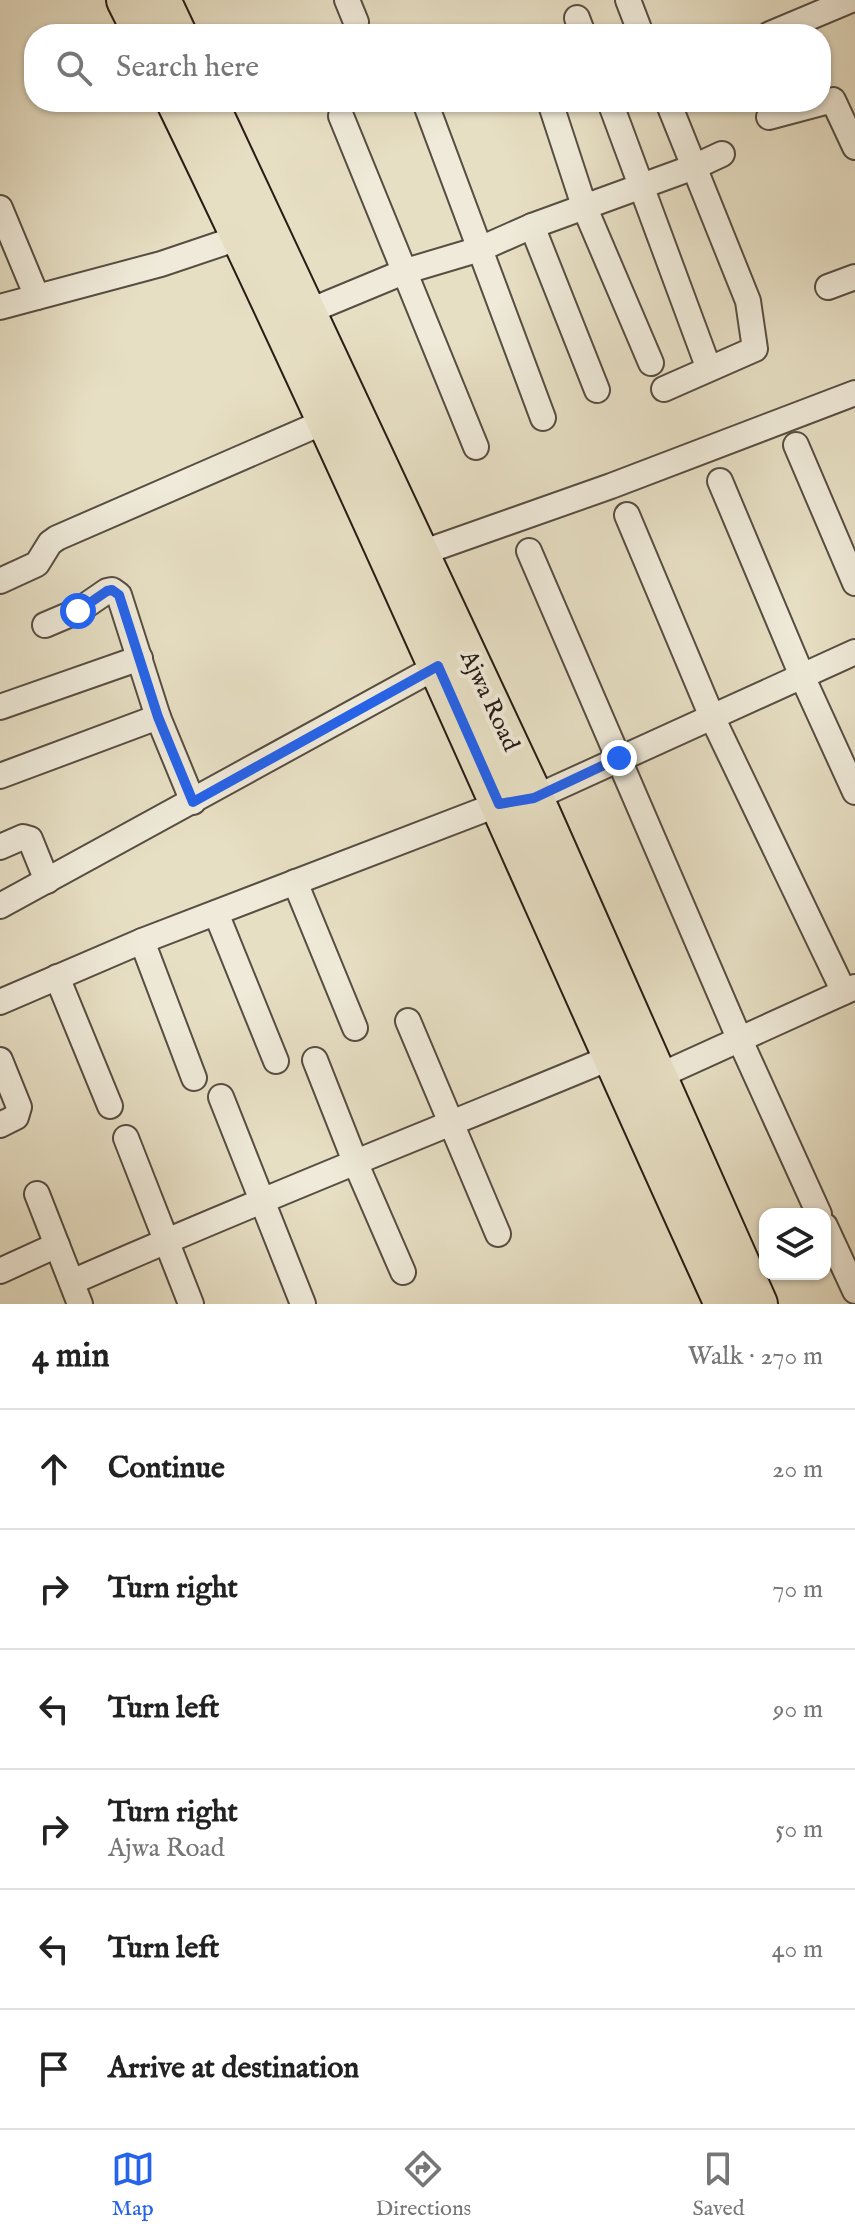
<!DOCTYPE html>
<meta charset="utf-8">
<style>
body{margin:0;font-family:"IM FELL English",serif;background:#f2f2f2;color:#222}
.controls{position:absolute;right:24px;bottom:24px;display:grid;overflow:hidden;border-radius:16px;box-shadow:0 2px 6px #0004}
.controls button{width:72px;height:72px;display:grid;place-items:center;padding:0;border:0;border-bottom:2px solid #e0e0e0;background:#fff;color:#222;font:40px sans-serif}
.stop{position:absolute;width:24px;height:24px;margin:-18px;border:6px solid #2563eb;border-radius:50%;background:#fff}
.stop.end{background:#2563eb;border-color:#fff;box-shadow:0 2px 8px #0008}
.list{margin:0;padding:0;list-style:none}
h2{display:flex;justify-content:space-between;align-items:center;height:104px;margin:0;padding:0 32px;font-size:34px}
h2 small{font-size:26px;font-weight:400;color:#767676}
.list li{display:grid;grid-template-columns:52px 1fr auto;gap:24px;align-items:center;box-sizing:border-box;height:120px;padding:0 32px;border-top:2px solid #e0e0e0}
.list b{display:block;font-size:30px;white-space:nowrap}
.list p{margin:0;font-size:26px;white-space:nowrap;color:#767676}
.list em{font-size:26px;font-style:normal;color:#767676}
.icon{flex:none;width:44px;height:44px;fill:none;stroke:currentColor;stroke-width:2;stroke-linecap:round;stroke-linejoin:round}
.map{position:relative;flex:none;width:855px;height:1304px;overflow:hidden}
.search{position:absolute;background:#fff;box-shadow:0 2px 6px #0004;left:24px;right:24px;top:24px;height:88px;display:flex;align-items:center;gap:20px;box-sizing:border-box;padding:0 28px;border-radius:32px;color:#767676;font-size:30px}
.sheet{height:824px;background:#fff}
nav{display:flex;justify-content:space-around;align-items:center;box-sizing:border-box;height:112px;border-top:2px solid #e0e0e0;background:#fff;font-size:22px;color:#767676}
nav a{display:grid;justify-items:center;gap:4px}
nav .on{color:#2563eb}
.map>svg:first-child{display:block}
</style>
<div class="map">
<svg width="855" height="1304" viewBox="0 0 855 1304">
<rect width="100%" height="100%" fill="#e7dfc4"/>
<filter id="stains"><feTurbulence type="fractalNoise" baseFrequency=".0025" numOctaves="4"/><feColorMatrix values="0 0 0 0 .2 0 0 0 0 .09 0 0 0 0 .02 0 0 0 .5 -.17"/></filter>
<radialGradient id="worn" r=".72"><stop offset=".6" stop-color="#630" stop-opacity="0"/><stop offset="1" stop-color="#630" stop-opacity=".3"/></radialGradient>
<g fill="none" stroke-linecap="round" stroke-linejoin="round">
<defs>
<g id="street">
<polyline points="347,0 356,22"/>
<polyline points="628,0 641,34"/>
<polyline points="577,18 583,34"/>
<polyline points="770,34 851,0"/>
<polyline points="425,102 543,418"/>
<polyline points="550,102 584,206 651,363"/>
<polyline points="610,102 706,361"/>
<polyline points="341,116 476,447"/>
<polyline points="769,117 833,100 855,147"/>
<polyline points="0,208 37,297"/>
<polyline points="532,226 597,390"/>
<polyline points="828,287 855,277"/>
<polyline points="0,307 161,264 241,237"/>
<polyline points="295,317 406,271 480,249 532,226 694,167 722,154"/>
<polyline points="664,389 755,349 748,301 668,102"/>
<polyline points="796,445 855,583"/>
<polyline points="720,481 802,676 855,792"/>
<polyline points="627,515 712,717 855,652"/>
<polyline points="529,551 739,1038 819,1214"/>
<polyline points="407,558 611,486 855,393"/>
<polyline points="0,581 37,564 50,543 57,538 326,421"/>
<polyline points="45,625 78,611 107,591 112,590 119,595 158,717 193,802"/>
<polyline points="0,707 140,658"/>
<polyline points="0,776 158,717"/>
<polyline points="0,847 23,837 30,839 47,881"/>
<polyline points="295,882 355,1028"/>
<polyline points="0,906 438,666"/>
<polyline points="216,913 276,1061"/>
<polyline points="142,941 194,1078"/>
<polyline points="57,977 110,1106"/>
<polyline points="0,1002 142,941 499,804 534,798 712,717 844,992"/>
<polyline points="408,1021 498,1234"/>
<polyline points="0,1060 19,1107 16,1117 0,1125"/>
<polyline points="315,1060 356,1164 403,1272"/>
<polyline points="659,1076 855,987"/>
<polyline points="221,1097 303,1304"/>
<polyline points="126,1138 191,1304"/>
<polyline points="37,1194 80,1304"/>
<polyline points="825,1226 855,1291"/>
<polyline points="0,1271 57,1245"/>
<path d="M72 1282C250 1203 432 1132 612 1057"/>
</g>
<g id="primary">
<polyline points="126,0 143,34"/>
<polyline points="161,0 177,34"/>
<path d="M176 102C368 498 541 903 724 1304"/>
<polyline points="208,102 534,798 758,1304"/>
</g>
</defs>
<use href="#street" stroke="#574d42" stroke-width="28"/>
<use href="#primary" stroke="#271c16" stroke-width="42"/>
<use href="#street" stroke="#efead9" stroke-width="24"/>
<use href="#primary" stroke="#e7dfc4" stroke-width="38"/>
</g>
<g fill="none" stroke-linecap="round" stroke-linejoin="round">
<polyline stroke="#2563eb" stroke-width="10" points="78,611 107,591 112,590 119,595 158,717 193,802 438,666 499,804 534,798 619,758"/>
</g>
<g text-anchor="middle" dominant-baseline="central" stroke-width="8" stroke-linejoin="round" paint-order="stroke">
<g font-size="24" fill="#271c16" stroke="#efead9">
<text transform="translate(489 701) rotate(65)">Ajwa Road</text>
</g>
</g>
<rect width="100%" height="100%" filter="url(#stains)"/>
<rect width="100%" height="100%" fill="url(#worn)"/>
</svg>
<div class="controls">
<button><svg class="icon" aria-label="layers" viewBox="0 0 24 24"><path d="M12 4l9 5-9 5-9-5zM3 14l9 5 9-5"/></svg></button>
</div>
<div class="stop" style="left:78px;top:611px"></div>
<div class="stop end" style="left:619px;top:758px"></div>
<div class="search"><svg class="icon" aria-label="search" viewBox="0 0 24 24"><circle cx="10" cy="10" r="6"/><path d="M15 15l6 6"/></svg>Search here</div>
</div>
<section class="sheet">
<h2>4 min<small>Walk · 270 m</small></h2>
<ul class="list">
<li><svg class="icon" aria-label="ahead" viewBox="0 0 24 24"><path d="M12 20V5M6 11l6-6 6 6"/></svg><div><b>Continue</b></div><em>20 m</em></li>
<li><svg class="icon" aria-label="right" viewBox="0 0 24 24"><path d="M7 20v-9h11M14 6l5 5-5 5"/></svg><div><b>Turn right</b></div><em>70 m</em></li>
<li><svg class="icon" aria-label="left" viewBox="0 0 24 24"><path d="M17 20v-9H6M10 6l-5 5 5 5"/></svg><div><b>Turn left</b></div><em>90 m</em></li>
<li><svg class="icon" aria-label="right" viewBox="0 0 24 24"><path d="M7 20v-9h11M14 6l5 5-5 5"/></svg><div><b>Turn right</b><p>Ajwa Road</p></div><em>50 m</em></li>
<li><svg class="icon" aria-label="left" viewBox="0 0 24 24"><path d="M17 20v-9H6M10 6l-5 5 5 5"/></svg><div><b>Turn left</b></div><em>40 m</em></li>
<li><svg class="icon" aria-label="arrive" viewBox="0 0 24 24"><path d="M6 21V4h12l-3 4 3 4H6"/></svg><div><b>Arrive at destination</b></div></li>
</ul>
</section>
<nav>
<a class="on"><svg class="icon" aria-label="map" viewBox="0 0 24 24"><path d="M3 6l6-2 6 2 6-2v14l-6 2-6-2-6 2zM9 4v14M15 6v14"/></svg>Map</a>
<a><svg class="icon" aria-label="directions" viewBox="0 0 24 24"><path d="M12 3l9 9-9 9-9-9zM9 14v-3h6M13 9l2 2-2 2"/></svg>Directions</a>
<a><svg class="icon" aria-label="saved" viewBox="0 0 24 24"><path d="M7 4h10v16l-5-4-5 4z"/></svg>Saved</a>
</nav>
